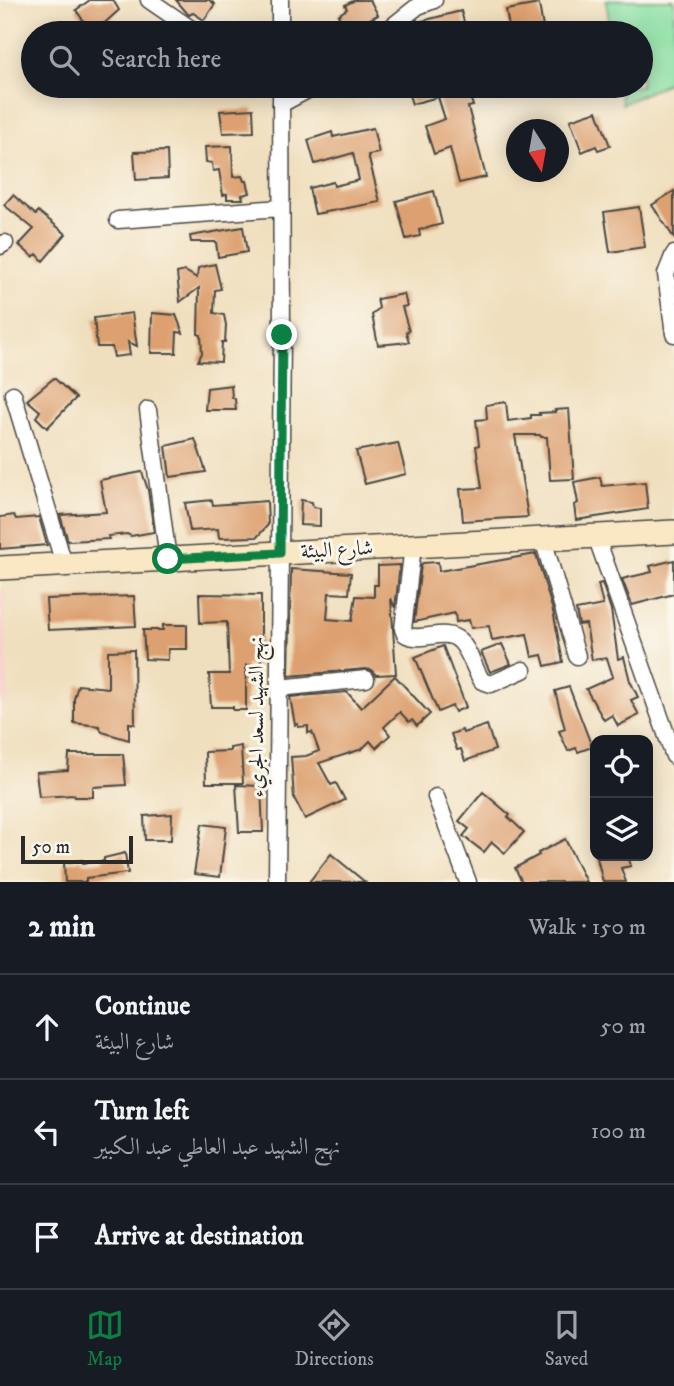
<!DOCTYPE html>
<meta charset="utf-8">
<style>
body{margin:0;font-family:"IM FELL DW Pica",Amiri,serif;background:#242831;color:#f1f3f6}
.controls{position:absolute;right:21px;bottom:21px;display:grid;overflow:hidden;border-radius:14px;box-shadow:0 4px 18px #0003}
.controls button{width:63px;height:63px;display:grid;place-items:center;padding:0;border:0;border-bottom:2px solid #363941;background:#171b24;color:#f1f3f6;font:35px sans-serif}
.compass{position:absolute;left:506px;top:119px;width:63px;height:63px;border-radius:50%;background:#171b24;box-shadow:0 4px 18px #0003;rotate:169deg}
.scale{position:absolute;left:21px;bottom:18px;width:112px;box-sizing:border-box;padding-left:7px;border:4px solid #2b2b2b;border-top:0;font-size:19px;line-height:24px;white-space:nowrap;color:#2b2b2b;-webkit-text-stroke:5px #fbf7ec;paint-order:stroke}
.stop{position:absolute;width:21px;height:21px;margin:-16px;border:5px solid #0b8043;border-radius:50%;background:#fff}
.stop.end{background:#0b8043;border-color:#fff;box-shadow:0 2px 7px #0008}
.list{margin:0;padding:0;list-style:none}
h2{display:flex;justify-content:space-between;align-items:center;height:91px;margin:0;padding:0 28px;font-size:30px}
h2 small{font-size:23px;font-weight:400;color:#9ea1a6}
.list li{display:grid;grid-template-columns:46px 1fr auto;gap:21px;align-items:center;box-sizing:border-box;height:105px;padding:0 28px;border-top:2px solid #363941}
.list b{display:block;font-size:26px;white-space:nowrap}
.list p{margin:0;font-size:23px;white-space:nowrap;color:#9ea1a6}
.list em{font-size:23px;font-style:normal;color:#9ea1a6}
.icon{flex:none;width:38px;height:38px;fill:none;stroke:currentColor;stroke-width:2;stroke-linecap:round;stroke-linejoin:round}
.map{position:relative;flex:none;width:674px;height:882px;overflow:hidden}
.search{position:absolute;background:#171b24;box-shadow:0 4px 18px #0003;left:21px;right:21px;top:21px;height:77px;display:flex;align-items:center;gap:18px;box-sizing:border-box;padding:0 24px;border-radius:38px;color:#9ea1a6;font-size:26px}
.sheet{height:406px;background:#171b24}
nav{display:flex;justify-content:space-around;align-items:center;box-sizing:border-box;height:98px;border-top:2px solid #363941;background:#171b24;font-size:19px;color:#9ea1a6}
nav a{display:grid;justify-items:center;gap:4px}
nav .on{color:#0b8043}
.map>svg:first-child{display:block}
</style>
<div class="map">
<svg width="674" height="882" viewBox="0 0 674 882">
<rect width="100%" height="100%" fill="#fbf7ec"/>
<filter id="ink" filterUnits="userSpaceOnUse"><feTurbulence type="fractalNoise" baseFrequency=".0143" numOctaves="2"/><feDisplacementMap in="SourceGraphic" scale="14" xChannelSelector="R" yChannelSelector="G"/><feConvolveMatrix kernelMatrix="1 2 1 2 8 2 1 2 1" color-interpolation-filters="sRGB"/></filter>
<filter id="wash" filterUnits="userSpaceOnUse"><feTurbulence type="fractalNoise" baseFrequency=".00686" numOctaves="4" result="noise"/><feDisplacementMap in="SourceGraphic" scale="28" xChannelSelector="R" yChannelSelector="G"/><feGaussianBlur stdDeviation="1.57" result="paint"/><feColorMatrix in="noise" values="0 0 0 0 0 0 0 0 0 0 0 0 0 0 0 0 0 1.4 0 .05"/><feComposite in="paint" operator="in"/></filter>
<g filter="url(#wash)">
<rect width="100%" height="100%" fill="#f0dfbe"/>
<polygon fill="#f7d1c9" points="0,589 4,589 9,705 0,705"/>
<polygon fill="#89dfa3" stroke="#5a8567" stroke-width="2" points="606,0 674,0 674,80 622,104 619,86 641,86 641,33 611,33"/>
<g id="blocks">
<g fill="#dda070">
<polygon points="90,0 113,0 119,10 98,29 91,23 87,26 76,10"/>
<polygon points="176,0 209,0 215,4 204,20 193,13 189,15 187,13"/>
<polygon points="355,0 370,0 378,15 362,23 364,26 348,33 338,15 347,9 345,5"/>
<polygon points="539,4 544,33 510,33 506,10"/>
<polygon points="461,11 467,33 401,33 417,20 418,22"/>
<polygon points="406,86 467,86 473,106 468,107 486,177 459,183 450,148 434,154 425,126 445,119 438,97 412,104"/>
<polygon points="253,109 254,132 223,133 220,111"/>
<polygon points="597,111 610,146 598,150 596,146 582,152 570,120"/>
<polygon points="373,128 379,153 368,155 380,202 315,214 309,188 333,182 334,186 359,180 353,153 315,164 308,140 332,132 333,137"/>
<polygon points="232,146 233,177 242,176 244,181 247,181 250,193 242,195 243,199 227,199 227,194 223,195 219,170 213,171 212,163 206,162 205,147"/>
<polygon points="167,151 168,178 136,180 134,152"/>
<polygon points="434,191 442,224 419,230 420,236 406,239 396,201"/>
<polygon points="674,191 674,238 652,205"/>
<polygon points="13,195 36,215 38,211 66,234 43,261 37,254 33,257 19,245 34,229 4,205"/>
<polygon points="639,207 645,247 610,252 604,212"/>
<polygon points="243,227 247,252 218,257 216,242 191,242 190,236"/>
<polygon points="215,264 221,289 215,290 214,313 224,315 226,325 225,342 222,342 221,362 198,361 202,353 201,335 198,334 199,288 180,302 177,273 185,271 197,278 198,268"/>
<polygon points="404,294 407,306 402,307 409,331 406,332 409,342 378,345 372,315 379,308 377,299"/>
<polygon points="132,313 137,346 128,342 130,355 114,357 112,347 97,347 94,318"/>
<polygon points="152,313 176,315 183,333 177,332 176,353 151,353"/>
<polygon points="54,378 76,398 47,428 36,417 40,411 27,400"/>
<polygon points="231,385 232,397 235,399 236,410 205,410 207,388"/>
<polygon points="506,402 508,421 531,418 531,415 540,415 539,413 556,412 555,410 569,409 574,479 550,480 547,437 541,437 540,435 515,435 528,517 463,521 460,489 482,488 476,446 479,445 476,420 487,419 486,405"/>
<polygon points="195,439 206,472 170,477 166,446"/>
<polygon points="398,443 406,474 365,484 356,451"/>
<polygon points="142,472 148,490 154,532 131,536 127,534 108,536 109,539 68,541 60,515 106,512 100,480"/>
<polygon points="600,477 602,486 645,482 648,509 576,520 574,505 578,503 574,482"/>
<polygon points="212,500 213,505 267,501 268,525 257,537 219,538 218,529 190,531 185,503"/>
<polygon points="301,500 312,502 313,507 320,508 320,526 300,525"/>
<polygon points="14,515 16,519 39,517 47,545 0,549 0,517"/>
<polygon points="536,554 553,611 563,662 545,666 542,655 532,657 527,634 492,640 489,626 471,628 469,620 456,622 455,613 414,622 421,565 423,563 438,562 439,571"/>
<polygon points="674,560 674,594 632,605 622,579 652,572 650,566"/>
<polygon points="400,565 395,608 391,598 396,674 376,675 371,670 365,669 289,676 291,569 351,573 349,594 329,593 327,619 352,621 356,596 374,597 374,585 378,585 378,566"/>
<polygon points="602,583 611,610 618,659 624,657 630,681 638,697 631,700 639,715 618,726 612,715 604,720 586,689 613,677 607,658 592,660 586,624 579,625 576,610 603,605 598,584"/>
<polygon points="199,594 261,595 261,665 246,665 246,710 233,710 233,707 211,707 209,674 229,674 227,622 200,623"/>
<polygon points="134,596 136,626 48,630 46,599"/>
<polygon points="163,625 187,625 187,649 168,649 168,660 145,659 143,630 163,630"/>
<polygon points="502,644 511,664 490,672 481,652"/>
<polygon points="443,646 466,707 455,712 452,706 438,712 415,657"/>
<polygon points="134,650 135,724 129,723 129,740 102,732 99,726 74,723 74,699 78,685 108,688 108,651"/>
<polygon points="395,676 430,714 417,726 412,720 409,722 400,712 384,727 390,735 376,748 370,741 362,749 319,763 331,785 336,783 345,800 305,819 294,798 291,757 306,756 319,751 312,732 308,733 308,726 298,727 298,724 295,725 290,697 347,692 361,708"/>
<polygon points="569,687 592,747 578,752 576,748 568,751 559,731 565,729 555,691"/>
<polygon points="487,725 495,750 465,761 461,749 457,750 451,734 462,730 463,733"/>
<polygon points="241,746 243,783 206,783 205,752 230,751 230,748"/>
<polygon points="69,754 123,754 126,785 93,787 93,797 75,797 74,795 39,797 36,772 68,770"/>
<polygon points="236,785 261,786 263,832 239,832"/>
<polygon points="483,792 510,815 508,817 524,832 505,853 492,842 484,852 463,836 469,829 459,821"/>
<polygon points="172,814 171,840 145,840 144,816"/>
<polygon points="202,824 226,827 220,877 194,874"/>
<polygon points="565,839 586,882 522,882 515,868 539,855 538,853"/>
<polygon points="125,853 128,873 86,878 86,882 65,882 64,863 82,860 83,863 104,861 104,858"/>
<polygon points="331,854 365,882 309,882"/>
<polygon points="601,856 628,856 631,866 621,868 626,882 603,882 597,858"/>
</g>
</g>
</g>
<g filter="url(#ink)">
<use href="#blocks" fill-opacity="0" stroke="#494641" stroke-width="2"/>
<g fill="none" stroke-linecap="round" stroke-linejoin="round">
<defs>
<g id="street">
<polyline points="149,0 197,33"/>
<polyline points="280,33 280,0"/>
<polyline points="384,33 418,6 434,0"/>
<polyline points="281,104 315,86"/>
<polyline points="118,220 281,208"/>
<polyline points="0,246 5,243"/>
<polyline points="674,254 666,274 674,334"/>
<polyline points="13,394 64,564"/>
<polyline points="148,410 168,559"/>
<polyline points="596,536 674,756"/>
<polyline points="543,539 577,656"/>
<path d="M413 546 403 629 405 634C421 644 444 626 460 641 470 651 474 669 482 681L491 684 523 670"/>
<polyline points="279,688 366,679"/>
<polyline points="436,797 468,882"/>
<polyline points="277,882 282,335 281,86"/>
</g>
<polyline id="secondary" points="0,568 674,532"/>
</defs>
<use href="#street" stroke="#494641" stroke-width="19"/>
<use href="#secondary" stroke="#494641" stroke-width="26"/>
<use href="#street" stroke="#fff" stroke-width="16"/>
<use href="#secondary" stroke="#fae7c3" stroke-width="23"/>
</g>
</g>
<g fill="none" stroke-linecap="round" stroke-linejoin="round" filter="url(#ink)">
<polyline stroke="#0b8043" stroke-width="9" points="168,559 280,553 282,335"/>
</g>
<g text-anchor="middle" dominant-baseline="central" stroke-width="6" stroke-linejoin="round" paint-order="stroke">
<g font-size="21" fill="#2b2b2b" stroke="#fbf7ec">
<text transform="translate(337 550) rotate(-3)">شارع البيئة</text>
<text transform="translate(257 717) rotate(-90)">نهج الشهيد لسعد الجريء</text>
</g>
</g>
</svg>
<div class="controls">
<button><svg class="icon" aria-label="locate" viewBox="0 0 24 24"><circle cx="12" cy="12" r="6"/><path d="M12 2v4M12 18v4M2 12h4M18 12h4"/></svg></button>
<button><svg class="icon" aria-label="layers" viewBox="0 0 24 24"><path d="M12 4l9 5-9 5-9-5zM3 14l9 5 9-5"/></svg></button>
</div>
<svg class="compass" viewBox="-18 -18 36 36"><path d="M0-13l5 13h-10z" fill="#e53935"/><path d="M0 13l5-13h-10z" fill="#9ea1a6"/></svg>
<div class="scale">50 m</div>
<div class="stop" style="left:168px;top:559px"></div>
<div class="stop end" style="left:282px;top:335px"></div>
<div class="search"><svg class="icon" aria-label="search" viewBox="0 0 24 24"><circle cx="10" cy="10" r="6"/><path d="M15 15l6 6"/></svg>Search here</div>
</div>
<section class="sheet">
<h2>2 min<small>Walk · 150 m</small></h2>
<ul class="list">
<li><svg class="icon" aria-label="ahead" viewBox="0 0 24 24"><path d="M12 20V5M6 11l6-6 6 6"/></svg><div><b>Continue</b><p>شارع البيئة</p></div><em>50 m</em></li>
<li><svg class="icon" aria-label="left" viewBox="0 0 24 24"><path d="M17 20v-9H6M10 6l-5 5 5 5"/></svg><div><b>Turn left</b><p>نهج الشهيد عبد العاطي عبد الكبير</p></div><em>100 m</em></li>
<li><svg class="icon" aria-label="arrive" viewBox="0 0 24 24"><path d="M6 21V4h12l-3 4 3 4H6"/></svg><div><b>Arrive at destination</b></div></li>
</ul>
</section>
<nav>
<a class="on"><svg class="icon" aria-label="map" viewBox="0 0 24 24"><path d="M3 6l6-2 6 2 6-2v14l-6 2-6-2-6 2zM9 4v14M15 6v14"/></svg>Map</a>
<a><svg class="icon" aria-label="directions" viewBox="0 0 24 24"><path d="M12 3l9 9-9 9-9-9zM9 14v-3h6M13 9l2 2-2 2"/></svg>Directions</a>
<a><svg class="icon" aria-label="saved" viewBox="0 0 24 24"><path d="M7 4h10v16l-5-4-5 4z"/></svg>Saved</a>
</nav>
